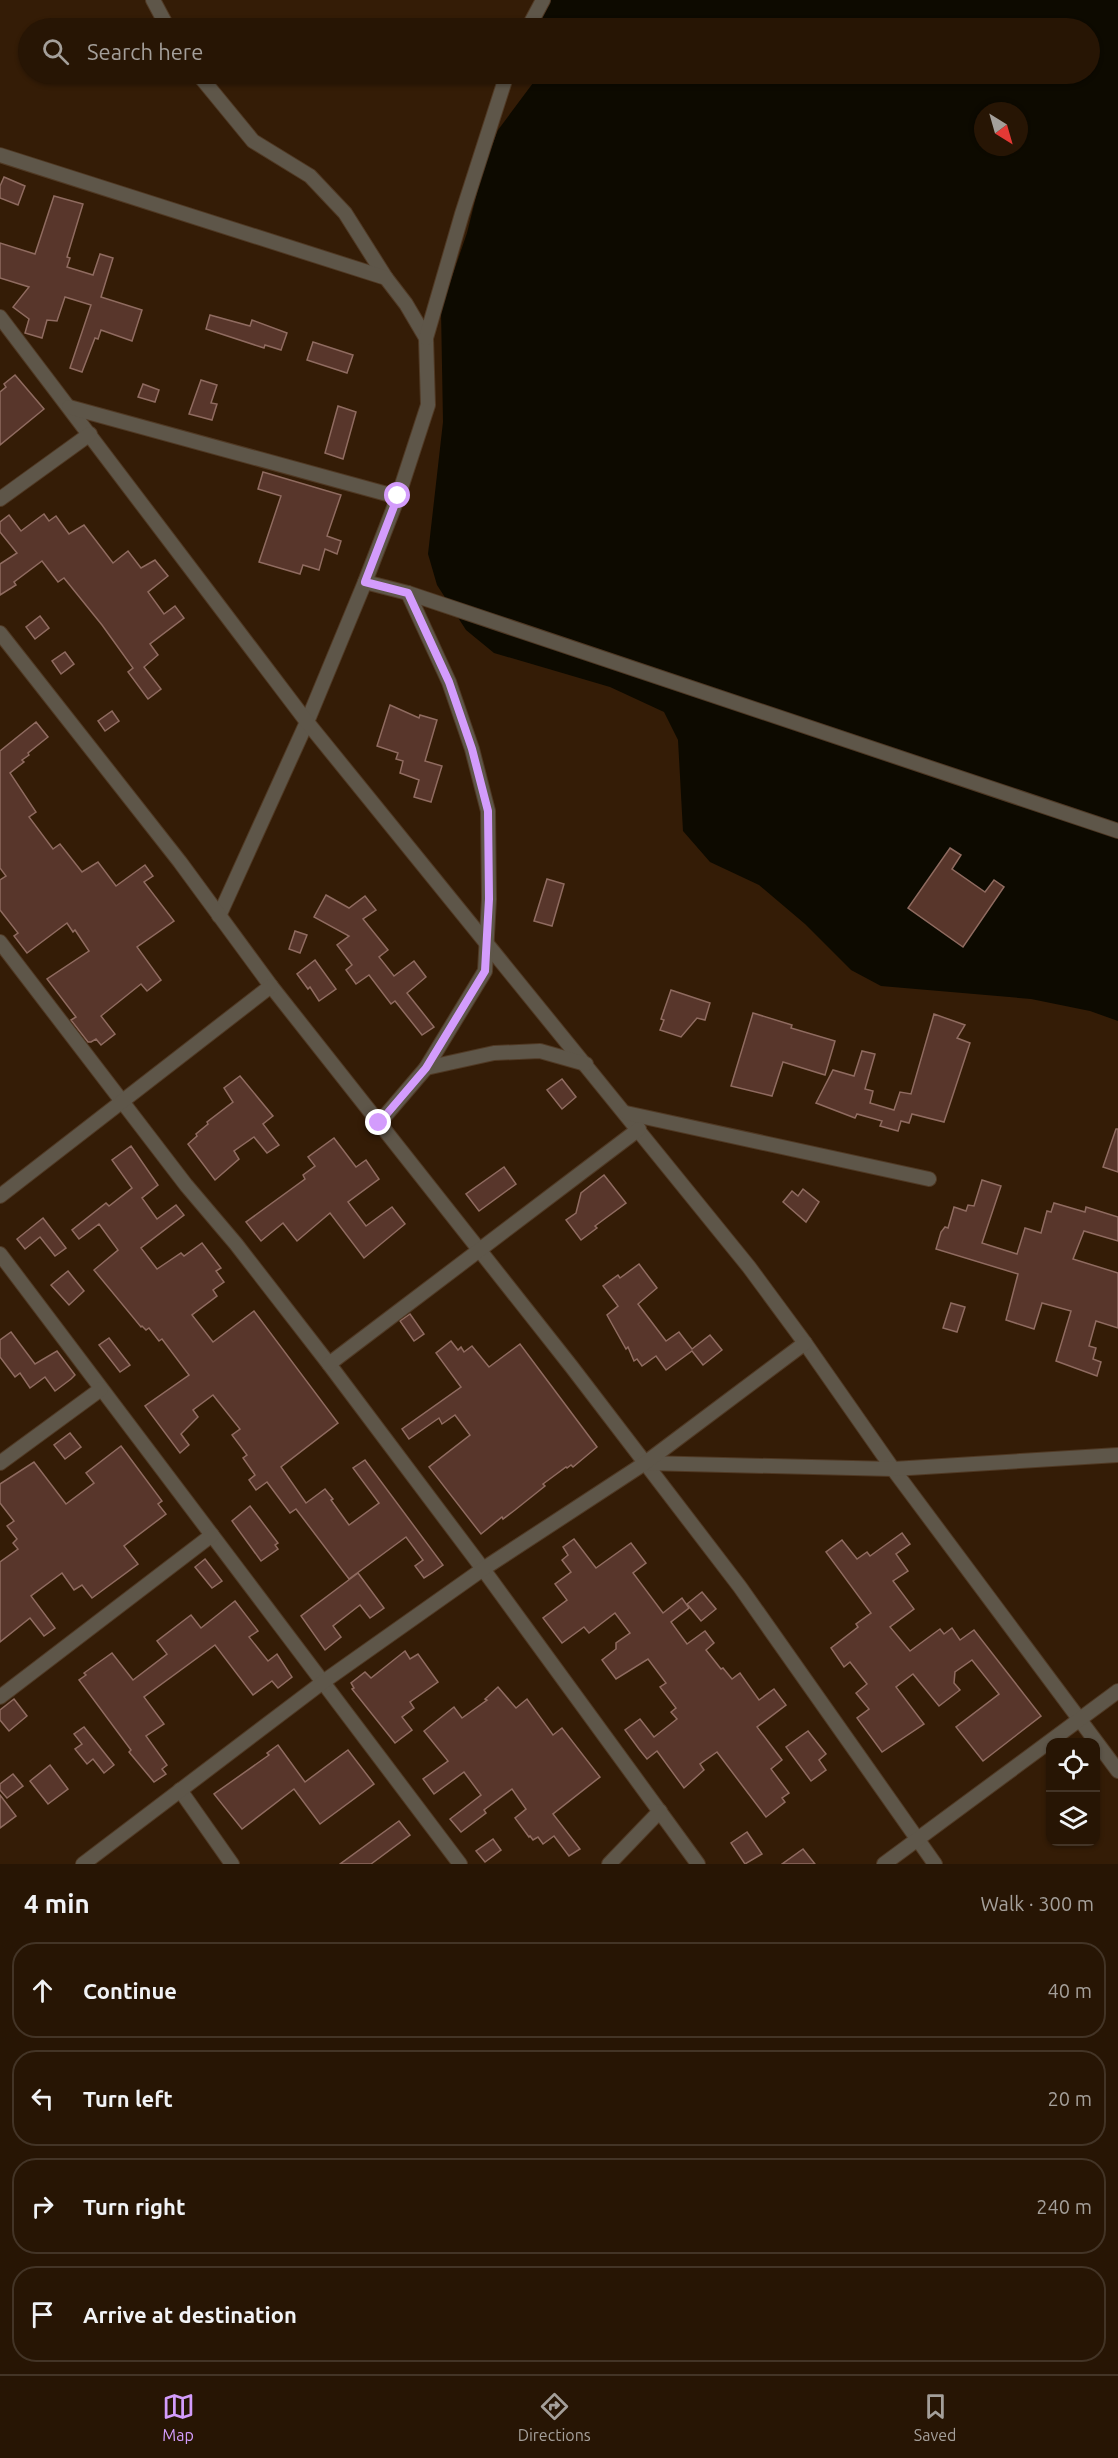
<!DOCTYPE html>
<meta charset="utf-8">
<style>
body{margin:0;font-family:Ubuntu,sans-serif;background:#332213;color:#f1f3f6}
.controls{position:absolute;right:18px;bottom:18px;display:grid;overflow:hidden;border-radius:12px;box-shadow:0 2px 4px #0004}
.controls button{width:54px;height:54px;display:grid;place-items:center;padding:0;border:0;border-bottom:2px solid #433426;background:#271504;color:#f1f3f6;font:30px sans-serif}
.compass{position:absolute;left:974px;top:102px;width:54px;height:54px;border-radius:50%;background:#271504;box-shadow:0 2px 4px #0004;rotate:143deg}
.stop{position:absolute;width:18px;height:18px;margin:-14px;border:4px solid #d39cfc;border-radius:50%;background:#fff}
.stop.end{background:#d39cfc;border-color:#fff;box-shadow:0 2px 6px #0008}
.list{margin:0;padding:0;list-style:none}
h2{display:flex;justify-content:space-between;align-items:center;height:78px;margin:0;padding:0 24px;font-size:26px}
h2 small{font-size:20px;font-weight:400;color:#a49f9a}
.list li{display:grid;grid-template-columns:39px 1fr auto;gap:18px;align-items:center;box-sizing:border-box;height:96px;margin:0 12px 12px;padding:0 12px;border:2px solid #433426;border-radius:24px}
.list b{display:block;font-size:22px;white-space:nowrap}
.list em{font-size:20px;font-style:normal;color:#a49f9a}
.icon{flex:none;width:33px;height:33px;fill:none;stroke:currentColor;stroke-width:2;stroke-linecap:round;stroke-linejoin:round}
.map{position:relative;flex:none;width:1118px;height:1864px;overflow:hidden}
.search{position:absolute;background:#271504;box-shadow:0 2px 4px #0004;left:18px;right:18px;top:18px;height:66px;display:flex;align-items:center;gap:15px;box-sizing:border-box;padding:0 21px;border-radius:33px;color:#a49f9a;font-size:22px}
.sheet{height:510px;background:#271504}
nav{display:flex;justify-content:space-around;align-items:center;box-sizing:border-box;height:84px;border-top:2px solid #433426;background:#271504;font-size:16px;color:#a49f9a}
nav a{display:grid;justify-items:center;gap:3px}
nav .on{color:#d39cfc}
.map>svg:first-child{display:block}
</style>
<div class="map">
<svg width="1118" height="1864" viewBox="0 0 1118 1864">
<rect width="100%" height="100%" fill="#341c06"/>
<path fill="#0d0a00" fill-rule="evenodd" d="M550 0H1118V1021L1090 1011 1031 999 881 986 851 970 805 924 759 885 710 862 683 831 678 740 664 712 610 687 494 653 466 630 437 585 428 554 443 422 441 309 467 233 483 169 498 130 533 83 534 74H1090V28H540L542 8ZM983 111H1019V147H983Z"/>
<g fill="#58362b" stroke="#8f6b60" stroke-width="1.5">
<polygon points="4,177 25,186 18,205 0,198 0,186"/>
<polygon points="54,196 83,204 67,257 70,258 67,267 93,275 100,254 113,258 101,297 142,310 132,341 101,330 98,339 95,338 82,372 70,368 91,305 65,297 57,321 47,320 42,338 25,333 29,319 13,307 29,287 0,278 0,243 35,254"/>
<polygon points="210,315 250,326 252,320 287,333 281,350 265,345 264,348 206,329"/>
<polygon points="313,342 353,355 347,373 307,360"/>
<polygon points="15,375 44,409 0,445 0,392 6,387 4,384"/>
<polygon points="201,380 217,385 211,403 217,404 212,420 189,414"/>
<polygon points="143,384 159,390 155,402 138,397"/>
<polygon points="338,406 356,412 343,459 325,453"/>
<polygon points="263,472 341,495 327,536 341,541 337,554 325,549 319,570 303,565 300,574 259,562 281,496 258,489"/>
<polygon points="44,514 49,521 56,516 69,534 84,525 113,563 128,551 141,568 155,560 168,576 148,592 164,614 175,606 184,618 150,644 158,655 144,667 161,689 148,699 128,672 133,668 102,625 64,578 58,582 42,561 14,582 16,585 0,595 0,564 17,553 0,532 0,522 9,515 21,531"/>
<polygon points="40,616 49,628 35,639 26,627"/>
<polygon points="65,652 74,664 61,674 52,661"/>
<polygon points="390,705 419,718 420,715 437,720 425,761 442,766 431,802 414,797 419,780 400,773 403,761 396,759 398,753 377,746"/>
<polygon points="112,711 119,721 105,731 98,721"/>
<polygon points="36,722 48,737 28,753 29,755 22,760 24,762 10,773 36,812 29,817 53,849 60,844 82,872 98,862 116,886 145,865 153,876 144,882 174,921 137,947 161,980 147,991 141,984 101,1016 115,1034 101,1045 96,1039 91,1042 88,1042 71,1020 76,1017 47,979 89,951 75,930 73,932 67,923 27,953 14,936 18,933 0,910 0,880 6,876 0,868 0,751"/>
<polygon points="950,848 961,855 952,869 985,892 994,880 1004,887 963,947 908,908"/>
<polygon points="547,879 564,884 552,926 534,921"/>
<polygon points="326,895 349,908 365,896 376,910 363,919 388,950 379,957 394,976 414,961 426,977 407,993 434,1027 422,1035 395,1001 391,1004 369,975 356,984 346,970 352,965 337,945 349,936 314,917"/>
<polygon points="295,931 307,935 300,953 289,949"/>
<polygon points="315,960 336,989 319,1001 310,987 308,989 297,974"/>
<polygon points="671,990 710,1003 705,1020 697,1018 681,1037 660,1030 664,1020 661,1019"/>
<polygon points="753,1013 792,1025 791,1028 835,1041 825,1075 783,1062 772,1096 731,1086"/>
<polygon points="934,1014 965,1025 957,1038 970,1043 944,1122 912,1114 909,1123 901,1121 898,1131 880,1126 882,1121 857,1114 855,1118 816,1103 833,1070 854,1076 862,1051 875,1054 865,1089 873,1091 870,1103 894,1110 900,1092 911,1094"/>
<polygon points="240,1076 273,1116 263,1124 279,1145 267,1153 254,1137 234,1151 239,1159 215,1180 188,1144 197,1136 196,1134 208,1124 207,1122 233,1102 224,1088"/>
<polygon points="562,1079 576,1097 562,1109 547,1090"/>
<polygon points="1116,1129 1118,1129 1118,1172 1103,1167"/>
<polygon points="334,1138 356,1167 366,1160 379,1179 348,1202 366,1226 392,1207 405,1224 364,1258 330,1213 297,1241 283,1223 261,1241 246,1222 305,1179 303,1175 315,1166 308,1157"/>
<polygon points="131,1146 158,1185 142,1198 157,1219 176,1205 184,1215 141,1248 157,1269 181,1253 184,1256 202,1243 221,1268 216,1271 224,1282 213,1290 217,1296 192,1315 213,1342 254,1311 338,1423 281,1467 306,1503 325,1489 333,1499 331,1500 349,1525 379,1503 353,1468 365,1460 443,1565 432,1573 424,1578 415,1566 423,1560 406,1537 349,1579 296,1509 290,1513 267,1482 256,1490 249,1480 255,1475 243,1458 247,1455 232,1435 240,1429 213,1395 193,1410 198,1417 181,1434 189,1445 180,1453 145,1406 189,1375 162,1339 159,1341 149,1328 146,1330 142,1326 141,1327 94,1270 118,1250 99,1224 79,1239 72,1230 106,1203 109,1206 132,1188 112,1160"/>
<polygon points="504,1167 516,1184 479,1211 466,1194"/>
<polygon points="604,1175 626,1203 595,1226 597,1228 581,1240 566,1220 576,1213 581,1193"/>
<polygon points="982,1180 1001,1186 982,1243 1017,1254 1025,1228 1041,1233 1047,1211 1051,1212 1054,1203 1085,1212 1086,1207 1118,1217 1118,1241 1084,1231 1073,1259 1118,1273 1118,1328 1096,1321 1089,1346 1096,1348 1093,1359 1101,1362 1097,1376 1056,1361 1071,1311 1042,1303 1034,1329 1006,1320 1018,1274 936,1249 941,1232 945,1227 948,1228 954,1207 966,1211 968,1205 974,1206"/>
<polygon points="803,1189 819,1202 806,1222 783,1202 792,1191 798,1196"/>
<polygon points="43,1218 66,1248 55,1256 40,1237 25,1249 17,1239"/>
<polygon points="639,1264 657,1288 638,1304 666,1341 679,1332 692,1349 710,1335 722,1350 703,1365 692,1351 666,1370 656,1356 642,1366 637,1359 634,1361 628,1347 626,1349 607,1315 618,1306 603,1286 618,1275 620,1278"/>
<polygon points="68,1271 84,1291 69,1305 51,1285"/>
<polygon points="951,1303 965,1307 957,1332 943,1328"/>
<polygon points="410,1314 424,1334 414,1341 400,1321"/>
<polygon points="11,1332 35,1364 57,1351 75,1375 71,1379 55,1391 45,1377 30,1388 20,1373 15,1377 0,1357 0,1340"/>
<polygon points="109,1338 130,1365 120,1372 99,1345"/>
<polygon points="451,1341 458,1350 461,1347 464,1352 472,1346 489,1367 520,1344 597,1447 573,1467 571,1465 567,1468 566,1467 543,1484 545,1486 515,1510 503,1519 502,1517 481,1534 429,1467 470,1435 455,1415 442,1424 439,1418 409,1439 402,1429 461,1387 436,1353"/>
<polygon points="70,1433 81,1447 65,1459 54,1445"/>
<polygon points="121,1446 162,1501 158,1504 166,1514 124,1546 138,1564 92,1598 82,1585 74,1590 62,1573 31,1596 55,1628 44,1636 30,1618 0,1642 0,1562 18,1549 13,1543 17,1539 7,1526 14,1521 0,1503 0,1484 34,1462 66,1504 94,1483 86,1473"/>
<polygon points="250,1506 278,1543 275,1545 278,1549 261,1561 232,1521"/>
<polygon points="902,1533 910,1544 896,1554 908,1571 893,1581 914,1609 890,1627 910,1651 940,1629 944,1634 952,1628 960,1640 974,1630 1041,1716 983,1761 956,1727 999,1694 972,1660 955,1672 954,1683 960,1690 939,1706 913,1674 896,1687 924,1724 882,1752 857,1718 869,1709 856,1693 867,1684 850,1662 844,1667 831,1648 858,1627 856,1624 871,1613 826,1552 842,1540 857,1559 867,1552 870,1556"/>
<polygon points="574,1539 596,1568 631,1543 646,1563 633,1573 663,1613 682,1598 689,1608 671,1622 687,1644 705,1631 714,1643 706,1650 721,1669 723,1668 732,1679 740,1673 759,1700 774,1689 786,1705 757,1727 782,1760 771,1769 789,1793 782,1798 785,1802 766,1817 717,1752 700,1764 704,1770 684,1788 657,1751 647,1759 639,1749 625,1730 640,1719 654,1737 677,1719 671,1712 676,1708 660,1687 666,1683 648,1659 616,1679 602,1660 616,1649 616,1643 630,1633 615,1613 589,1633 584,1627 562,1643 543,1618 567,1600 555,1584 571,1572 562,1560 568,1555 563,1547"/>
<polygon points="205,1559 222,1581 212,1588 195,1567"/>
<polygon points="358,1573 384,1608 370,1618 360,1605 333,1626 341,1637 325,1650 301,1616"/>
<polygon points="702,1592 716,1609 701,1621 687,1604"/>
<polygon points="235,1601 258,1631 249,1637 268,1661 277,1654 292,1677 278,1688 272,1681 253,1695 215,1645 144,1697 164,1724 146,1736 167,1765 162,1769 166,1774 154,1782 129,1752 131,1750 79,1680 86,1675 84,1673 112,1653 133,1680 167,1654 157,1641 191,1615 201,1628"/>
<polygon points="405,1651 410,1659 418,1654 438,1682 410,1702 414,1708 402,1717 412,1730 395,1743 352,1689 354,1688 351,1683 365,1672 371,1678"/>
<polygon points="498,1687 516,1708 527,1699 553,1735 562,1728 600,1777 553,1814 580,1849 569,1856 554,1836 543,1844 538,1837 533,1840 530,1836 529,1837 515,1818 526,1809 512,1789 484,1810 486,1813 461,1832 450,1819 481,1795 464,1772 434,1794 423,1779 448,1761 424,1731 454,1707 462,1718 487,1700 485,1699"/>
<polygon points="14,1699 27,1716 9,1731 0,1720 0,1710"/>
<polygon points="84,1727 114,1765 104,1773 93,1759 87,1764 75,1749 82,1744 74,1734"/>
<polygon points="808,1731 826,1754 819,1760 826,1770 811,1781 786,1747"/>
<polygon points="278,1745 305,1782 348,1750 374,1784 320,1824 294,1789 242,1829 214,1794 269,1755 267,1753"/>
<polygon points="50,1765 68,1789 48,1804 30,1781"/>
<polygon points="13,1774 23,1786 7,1798 0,1790 0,1784"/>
<polygon points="0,1795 16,1816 0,1828"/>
<polygon points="399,1821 410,1835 371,1864 340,1864"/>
<polygon points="747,1832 762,1854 745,1864 731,1843"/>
<polygon points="493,1839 501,1850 485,1862 476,1851"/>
<polygon points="803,1849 815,1864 782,1864"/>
</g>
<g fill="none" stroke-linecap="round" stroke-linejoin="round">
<defs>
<g id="minor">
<polyline points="153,0 168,28"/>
<polyline points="528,28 543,0"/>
<polyline points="198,74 253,141 310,176 345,213 386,278"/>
<polyline points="0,155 386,278 406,304 426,338 428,405 398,497 365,582 307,722 219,916"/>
<polyline points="0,317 307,722 749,1267 805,1343 893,1469 1118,1771"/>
<polyline points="426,338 462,214 507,74"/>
<polyline points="69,407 398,497"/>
<polyline points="0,499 90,434"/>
<polyline points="365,582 408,593 1118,831"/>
<polyline points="0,633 180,862 271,986 571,1366 740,1587 935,1864"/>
<polyline points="0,942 186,1185 236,1244 329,1364 483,1569 698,1864"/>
<polyline points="426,1068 494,1053 540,1051 586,1064"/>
<polyline points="626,1113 929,1179"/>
<polyline points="379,1123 426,1068 485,971 489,899 488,811 472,749 449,682 408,593"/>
<polyline points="0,1196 271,986"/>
<polyline points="0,1254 460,1864"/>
<polyline points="329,1364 639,1129"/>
<polyline points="0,1463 101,1389"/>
<polyline points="645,1463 893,1469 1118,1455"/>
<polyline points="0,1697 212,1535"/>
<polyline points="180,1790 232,1864"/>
<polyline points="83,1864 323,1682 483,1569 645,1463 805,1343"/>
<polyline points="609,1864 660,1811"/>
<polyline points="884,1864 1118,1691"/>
</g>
</defs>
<use href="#minor" stroke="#503924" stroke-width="16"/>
<use href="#minor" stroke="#5e5649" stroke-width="14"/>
</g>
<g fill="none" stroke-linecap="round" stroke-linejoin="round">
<polyline stroke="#d39cfc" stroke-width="8" points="379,1123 426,1068 485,971 489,899 488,811 472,749 449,682 408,593 365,582 398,496"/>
</g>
</svg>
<div class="controls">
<button><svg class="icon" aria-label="locate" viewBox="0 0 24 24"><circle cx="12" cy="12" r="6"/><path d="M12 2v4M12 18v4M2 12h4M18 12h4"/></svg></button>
<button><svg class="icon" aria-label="layers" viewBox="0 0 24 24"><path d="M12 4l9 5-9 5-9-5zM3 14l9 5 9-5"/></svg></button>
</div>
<svg class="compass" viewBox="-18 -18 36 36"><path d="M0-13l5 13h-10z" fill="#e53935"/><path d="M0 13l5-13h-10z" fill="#a49f9a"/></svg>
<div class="stop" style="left:398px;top:496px"></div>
<div class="stop end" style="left:379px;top:1123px"></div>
<div class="search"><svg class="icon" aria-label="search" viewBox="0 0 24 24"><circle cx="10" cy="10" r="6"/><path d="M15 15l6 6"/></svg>Search here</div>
</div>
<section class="sheet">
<h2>4 min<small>Walk · 300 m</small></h2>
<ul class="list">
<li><svg class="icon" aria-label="ahead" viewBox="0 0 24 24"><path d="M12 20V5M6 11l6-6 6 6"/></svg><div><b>Continue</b></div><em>40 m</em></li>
<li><svg class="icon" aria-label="left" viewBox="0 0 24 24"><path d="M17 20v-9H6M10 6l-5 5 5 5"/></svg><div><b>Turn left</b></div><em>20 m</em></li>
<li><svg class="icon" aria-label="right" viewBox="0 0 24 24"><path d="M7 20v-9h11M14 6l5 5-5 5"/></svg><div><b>Turn right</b></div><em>240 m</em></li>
<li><svg class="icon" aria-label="arrive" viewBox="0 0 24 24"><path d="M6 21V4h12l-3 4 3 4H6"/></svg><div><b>Arrive at destination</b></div></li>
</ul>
</section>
<nav>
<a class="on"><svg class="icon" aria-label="map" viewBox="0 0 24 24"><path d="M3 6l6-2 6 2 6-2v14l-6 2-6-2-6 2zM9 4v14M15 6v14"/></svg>Map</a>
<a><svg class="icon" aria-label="directions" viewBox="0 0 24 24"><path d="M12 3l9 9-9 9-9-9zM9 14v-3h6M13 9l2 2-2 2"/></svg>Directions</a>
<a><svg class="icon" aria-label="saved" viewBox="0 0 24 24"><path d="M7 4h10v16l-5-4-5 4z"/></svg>Saved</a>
</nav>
